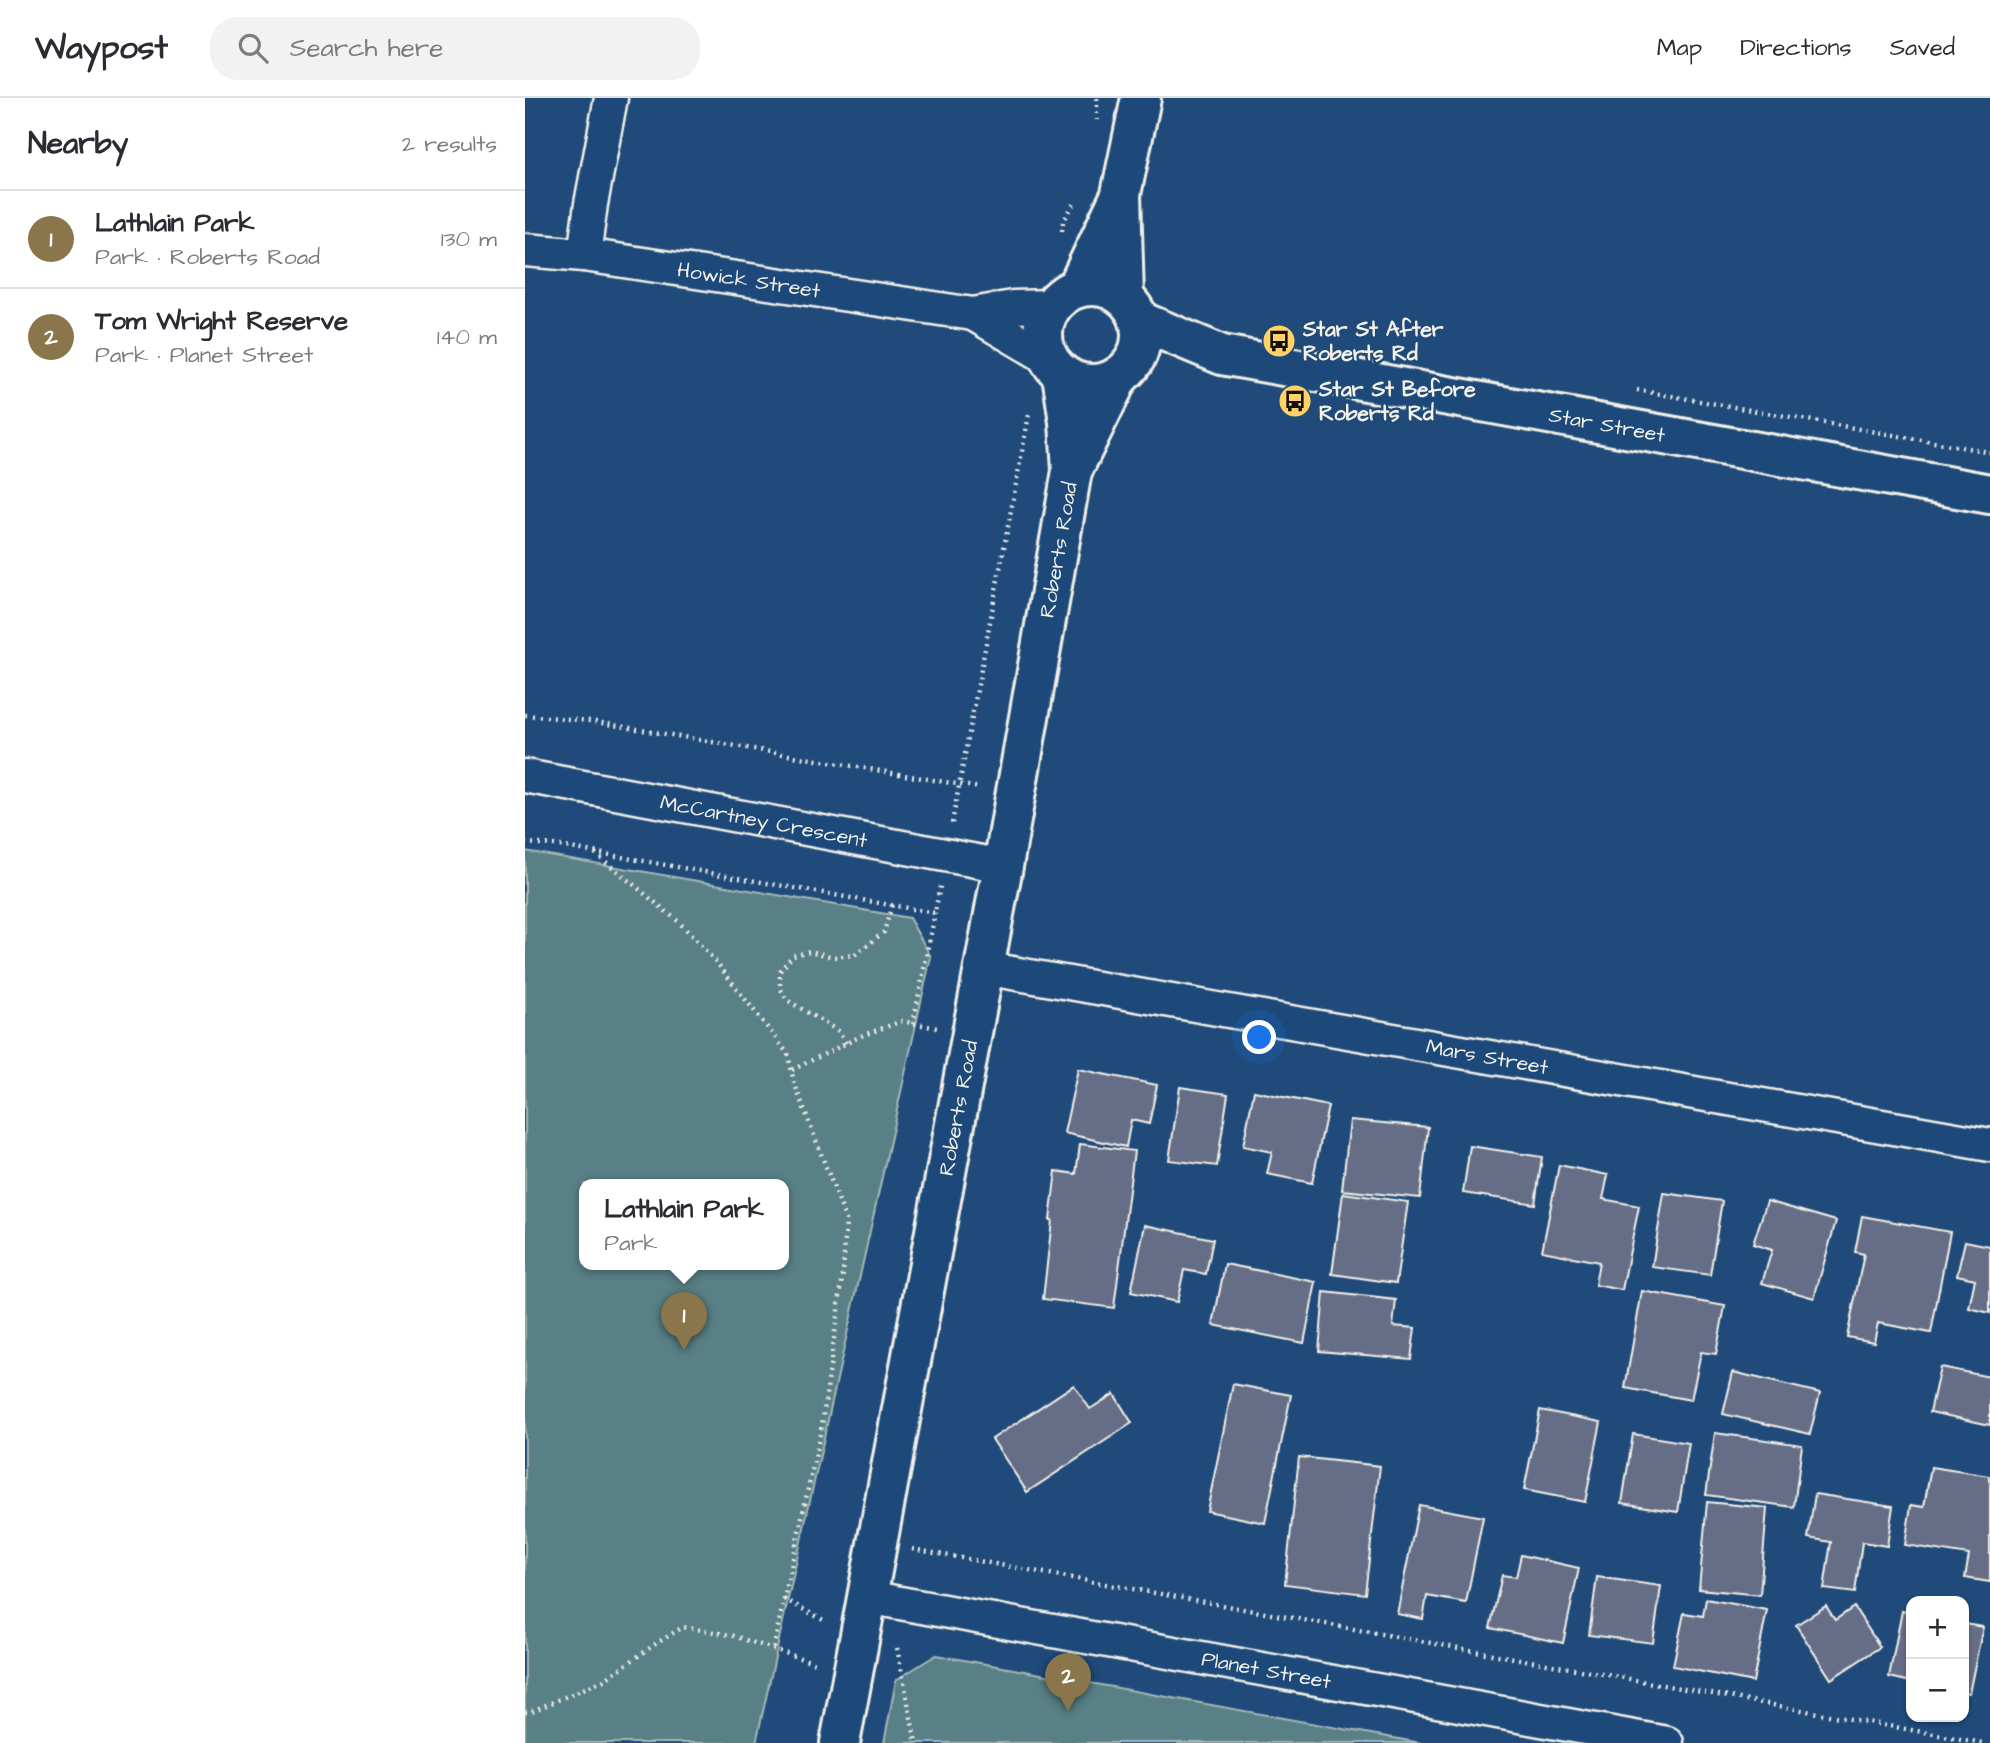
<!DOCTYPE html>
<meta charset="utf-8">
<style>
body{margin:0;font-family:"Architects Daughter",sans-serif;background:#f2f2f3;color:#2b2b33}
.controls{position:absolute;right:21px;bottom:21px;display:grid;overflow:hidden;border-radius:14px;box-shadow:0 2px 5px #0004}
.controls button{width:63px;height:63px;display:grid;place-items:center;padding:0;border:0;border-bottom:2px solid #e1e1e2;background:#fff;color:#2b2b33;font:35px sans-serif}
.you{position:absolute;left:735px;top:940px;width:24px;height:24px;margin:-18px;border:5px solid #fff;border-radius:50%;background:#1a73e8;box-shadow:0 0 0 10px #1a73e833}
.badge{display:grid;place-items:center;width:46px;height:46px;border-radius:50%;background:#8a764a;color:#fff;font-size:23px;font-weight:700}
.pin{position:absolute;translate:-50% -58px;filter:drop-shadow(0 2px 4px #0008)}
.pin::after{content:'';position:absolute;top:37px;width:24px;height:21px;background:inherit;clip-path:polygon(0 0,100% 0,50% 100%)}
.popup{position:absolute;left:54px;top:1081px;width:210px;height:91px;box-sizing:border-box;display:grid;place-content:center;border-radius:14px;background:#fff;filter:drop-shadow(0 2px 5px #0005);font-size:23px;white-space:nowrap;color:#7c7c81}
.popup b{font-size:26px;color:#2b2b33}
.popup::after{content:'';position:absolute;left:50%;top:100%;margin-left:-14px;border:14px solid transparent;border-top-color:#fff}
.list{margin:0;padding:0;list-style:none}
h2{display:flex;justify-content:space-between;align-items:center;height:91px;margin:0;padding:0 28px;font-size:30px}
h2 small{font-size:23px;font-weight:400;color:#7c7c81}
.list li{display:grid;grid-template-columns:46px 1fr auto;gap:21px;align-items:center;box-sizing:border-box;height:98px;padding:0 28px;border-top:2px solid #e1e1e2}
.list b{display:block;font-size:26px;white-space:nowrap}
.list p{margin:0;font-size:23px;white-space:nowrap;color:#7c7c81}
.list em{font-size:23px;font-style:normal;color:#7c7c81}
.icon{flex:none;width:38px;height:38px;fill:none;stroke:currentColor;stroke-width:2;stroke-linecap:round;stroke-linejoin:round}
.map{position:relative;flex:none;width:1465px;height:1645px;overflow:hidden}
header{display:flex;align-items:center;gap:42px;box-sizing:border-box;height:98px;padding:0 35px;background:#fff;border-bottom:2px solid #e1e1e2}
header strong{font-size:33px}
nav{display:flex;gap:38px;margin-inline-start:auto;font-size:24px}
.search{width:490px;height:63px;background:#f2f2f3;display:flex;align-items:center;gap:18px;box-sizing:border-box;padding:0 24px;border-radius:28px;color:#7c7c81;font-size:26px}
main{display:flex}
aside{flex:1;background:#fff}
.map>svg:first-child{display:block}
</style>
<header>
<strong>Waypost</strong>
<div class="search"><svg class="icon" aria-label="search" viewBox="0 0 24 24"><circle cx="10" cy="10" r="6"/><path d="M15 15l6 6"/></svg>Search here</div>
<nav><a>Map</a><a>Directions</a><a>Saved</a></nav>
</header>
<main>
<aside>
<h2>Nearby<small>2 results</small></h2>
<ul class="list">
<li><span class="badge">1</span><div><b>Lathlain Park</b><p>Park · Roberts Road</p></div><em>130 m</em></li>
<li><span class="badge">2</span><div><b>Tom Wright Reserve</b><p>Park · Planet Street</p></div><em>140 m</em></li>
</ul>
</aside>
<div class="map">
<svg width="1465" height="1645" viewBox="0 0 1465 1645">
<rect width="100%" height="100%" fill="#1f4a7a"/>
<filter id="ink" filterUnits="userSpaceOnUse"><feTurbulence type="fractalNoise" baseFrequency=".0143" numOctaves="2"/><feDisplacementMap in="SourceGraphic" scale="14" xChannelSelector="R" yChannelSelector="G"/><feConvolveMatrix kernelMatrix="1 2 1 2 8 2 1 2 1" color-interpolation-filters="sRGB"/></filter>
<g filter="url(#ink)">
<g fill="#598086" stroke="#a6b8b7" stroke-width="2" fill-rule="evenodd">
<path d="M0 753 384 820 406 859 231 1645H0ZM59 1086H259V1166H59Z"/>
<polygon points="411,1557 896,1645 359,1645 371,1582"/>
</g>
<g fill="#666e87" stroke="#f4f1e8" stroke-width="2">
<polygon points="553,971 632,987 624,1026 606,1022 601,1049 539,1035"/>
<polygon points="655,989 703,996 692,1068 644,1062"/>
<polygon points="729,993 803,1008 787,1085 742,1076 747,1054 718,1048"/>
<polygon points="825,1022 903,1029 895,1100 817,1092"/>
<polygon points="555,1046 609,1053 589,1210 518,1201 527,1122 525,1122 531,1073 551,1076"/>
<polygon points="945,1048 1017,1059 1010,1106 938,1095"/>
<polygon points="1034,1067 1083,1077 1078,1101 1114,1108 1097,1192 1070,1187 1074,1164 1017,1153"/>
<polygon points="818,1095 883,1104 871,1185 807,1176"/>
<polygon points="1139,1095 1197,1103 1185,1177 1127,1169"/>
<polygon points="1242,1103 1311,1123 1289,1200 1237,1185 1247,1152 1228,1146"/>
<polygon points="1337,1118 1425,1134 1406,1235 1353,1225 1349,1244 1322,1239 1339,1156 1330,1154"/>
<polygon points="620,1127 688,1141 681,1176 659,1172 652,1204 606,1194"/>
<polygon points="1440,1143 1465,1148 1465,1215 1444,1210 1450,1181 1432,1177"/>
<polygon points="700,1166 791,1184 779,1245 688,1227"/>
<polygon points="1117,1193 1200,1208 1191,1256 1176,1254 1166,1302 1100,1290"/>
<polygon points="799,1194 871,1202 868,1228 890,1230 886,1261 794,1253"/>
<polygon points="1415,1269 1465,1279 1465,1327 1405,1314"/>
<polygon points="1208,1274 1295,1295 1285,1336 1198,1316"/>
<polygon points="708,1286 766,1297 740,1425 682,1413"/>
<polygon points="549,1287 565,1311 589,1296 607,1325 502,1394 467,1341"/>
<polygon points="1015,1312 1076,1324 1060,1404 999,1392"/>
<polygon points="1190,1335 1277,1347 1269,1409 1181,1397"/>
<polygon points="1108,1336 1164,1345 1153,1414 1097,1405"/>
<polygon points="774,1359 855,1368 840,1496 760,1486"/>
<polygon points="1406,1369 1465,1378 1465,1484 1440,1480 1444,1457 1380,1447 1386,1407 1399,1409"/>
<polygon points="1290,1396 1368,1408 1362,1448 1337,1444 1330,1495 1299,1491 1306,1444 1283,1440"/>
<polygon points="1182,1404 1242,1410 1235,1497 1174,1491"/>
<polygon points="894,1407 958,1419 941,1505 902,1498 898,1521 872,1516"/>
<polygon points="996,1457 1054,1470 1038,1545 965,1530 977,1477 991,1479"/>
<polygon points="1072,1479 1136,1488 1128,1545 1064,1537"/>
<polygon points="1181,1501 1242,1512 1228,1584 1148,1568 1159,1515 1178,1518"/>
<polygon points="1301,1508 1310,1522 1329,1509 1355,1549 1306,1581 1271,1527"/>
<polygon points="1377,1513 1386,1515 1386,1584 1364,1579"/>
<polygon points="1439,1526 1458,1529 1444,1595 1439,1594"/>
</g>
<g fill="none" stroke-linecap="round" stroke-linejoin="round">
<defs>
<g id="street">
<path id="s1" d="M0 152 59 157 448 216 488 209 527 208"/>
<polyline points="59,157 66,106 86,0"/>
<polyline points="448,216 523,260"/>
<path id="s2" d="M0 678 478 768"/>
<path id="s3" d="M459 870 1465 1047"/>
<path id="s4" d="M342 1499 1142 1645"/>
</g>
<g id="secondary">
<circle cx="567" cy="237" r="49"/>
<polyline points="552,190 593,103"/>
<polyline points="599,199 596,96 616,0"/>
<path id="s5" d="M615 223 697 257 1465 396"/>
<polyline points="547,373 594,278"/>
<path id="s6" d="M315 1645 478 768 547 373 544 324 537 276"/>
</g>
</defs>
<use href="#street" stroke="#f4f1e8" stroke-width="37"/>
<use href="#secondary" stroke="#f4f1e8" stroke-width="44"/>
<g stroke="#f4f1e8" stroke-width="4.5" stroke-dasharray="2 5" stroke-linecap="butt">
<polyline points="572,0 572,22"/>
<polyline points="537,133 538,124 550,104"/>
<polyline points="1112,292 1465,354"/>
<polyline points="0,617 65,623 455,690"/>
<polyline points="427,725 504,317"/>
<polyline points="0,745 29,747 410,815 415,788"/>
<polyline points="70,755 154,824 192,865 263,956 269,984 321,1122 318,1176 297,1327 248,1552"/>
<polyline points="388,926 410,815"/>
<polyline points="321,945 313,933 262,902 255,890 255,873 268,857 285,853 308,859 330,857 359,834 367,807"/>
<polyline points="267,972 336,938 377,923 412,930"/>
<polyline points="387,1451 1458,1645"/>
<polyline points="259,1501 302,1524"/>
<polyline points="372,1550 391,1645"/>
<polyline points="0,1614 5,1614 79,1582 132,1545 158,1529 206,1537 293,1566"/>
</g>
<use href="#street" stroke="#1f4a7a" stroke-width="32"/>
<use href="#secondary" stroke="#1f4a7a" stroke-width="38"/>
</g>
</g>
<defs>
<symbol id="bus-disc" viewBox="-11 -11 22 22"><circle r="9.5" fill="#ffd166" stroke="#1f4a7a"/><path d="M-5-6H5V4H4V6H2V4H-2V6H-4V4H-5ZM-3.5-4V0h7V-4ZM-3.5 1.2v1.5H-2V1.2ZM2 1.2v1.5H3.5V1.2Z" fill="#111"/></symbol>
</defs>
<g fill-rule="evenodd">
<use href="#bus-disc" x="735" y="224" width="38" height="38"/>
<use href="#bus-disc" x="751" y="284" width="38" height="38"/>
</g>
<g text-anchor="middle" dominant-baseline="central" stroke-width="5" stroke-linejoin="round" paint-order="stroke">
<g font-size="21" fill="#f4f1e8" stroke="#1f4a7a">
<text stroke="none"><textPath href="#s1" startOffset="226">Howick Street</textPath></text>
<text stroke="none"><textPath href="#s5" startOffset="480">Star Street</textPath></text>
<text stroke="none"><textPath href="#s6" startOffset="1213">Roberts Road</textPath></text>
<text stroke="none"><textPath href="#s2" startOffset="243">McCartney Crescent</textPath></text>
<text stroke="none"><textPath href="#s3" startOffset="511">Mars Street</textPath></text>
<text stroke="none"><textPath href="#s6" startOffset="646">Roberts Road</textPath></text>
<text stroke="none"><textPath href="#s4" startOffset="406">Planet Street</textPath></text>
</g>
<g font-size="21" font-weight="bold" fill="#f4f1e8" stroke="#1f4a7a" text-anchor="start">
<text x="778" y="231">Star St After<tspan x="778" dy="24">Roberts Rd</tspan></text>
<text x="794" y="291">Star St Before<tspan x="794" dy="24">Roberts Rd</tspan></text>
</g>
</g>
</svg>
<div class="controls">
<button>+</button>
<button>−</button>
</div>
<div class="you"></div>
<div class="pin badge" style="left:159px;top:1252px">1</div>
<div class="popup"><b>Lathlain Park</b>Park</div>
<div class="pin badge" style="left:543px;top:1613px">2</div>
</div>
</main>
